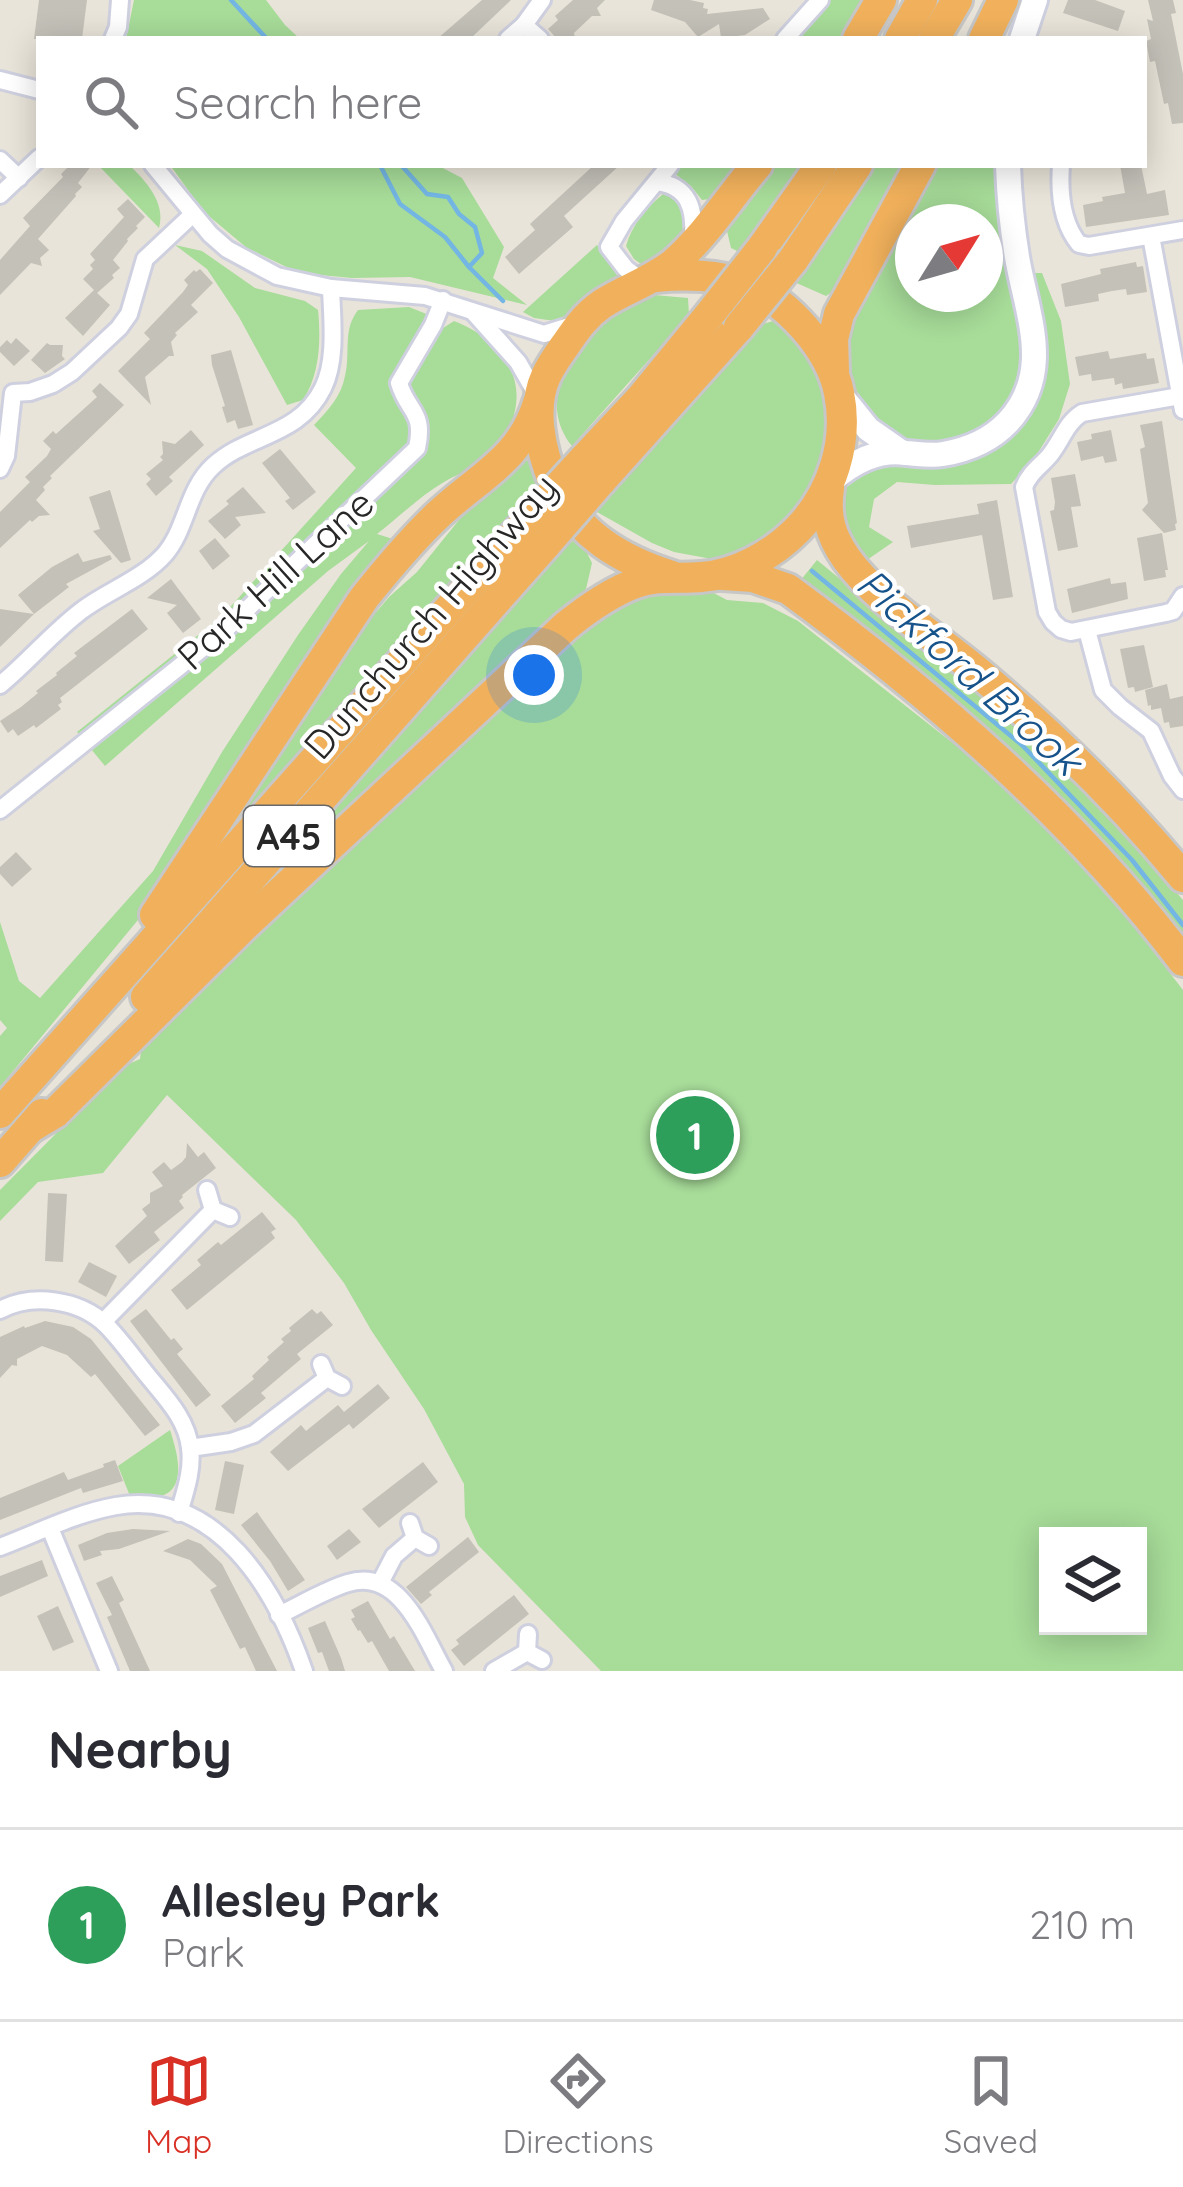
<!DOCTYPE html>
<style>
body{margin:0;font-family:Quicksand,sans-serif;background:#f2f2f3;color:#2b2b33}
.controls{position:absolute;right:36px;bottom:36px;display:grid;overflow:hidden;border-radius:0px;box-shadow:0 6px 30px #0003}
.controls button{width:108px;height:108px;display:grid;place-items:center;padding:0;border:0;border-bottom:3px solid #e1e1e2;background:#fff;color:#2b2b33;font:60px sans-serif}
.compass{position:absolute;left:895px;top:204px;width:108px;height:108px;border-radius:50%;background:#fff;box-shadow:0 6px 30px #0003;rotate:53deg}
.you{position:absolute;left:534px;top:675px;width:42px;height:42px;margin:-30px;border:9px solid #fff;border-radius:50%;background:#1a73e8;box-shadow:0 0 0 18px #1a73e833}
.badge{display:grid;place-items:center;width:78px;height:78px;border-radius:50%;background:#d93025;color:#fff;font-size:39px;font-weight:700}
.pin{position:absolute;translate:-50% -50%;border:6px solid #fff;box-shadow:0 3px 12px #0006}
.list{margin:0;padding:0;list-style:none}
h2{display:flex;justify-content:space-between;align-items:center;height:156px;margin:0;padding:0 48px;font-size:51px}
h2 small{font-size:39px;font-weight:400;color:#7c7c81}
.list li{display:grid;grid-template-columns:78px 1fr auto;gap:36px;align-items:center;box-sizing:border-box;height:192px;padding:0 48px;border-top:3px solid #e1e1e2}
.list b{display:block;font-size:45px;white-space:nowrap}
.list p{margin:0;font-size:39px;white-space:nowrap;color:#7c7c81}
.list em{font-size:39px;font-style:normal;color:#7c7c81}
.icon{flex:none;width:66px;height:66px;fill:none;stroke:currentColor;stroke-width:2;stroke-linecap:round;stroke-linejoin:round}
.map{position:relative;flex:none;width:1183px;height:1671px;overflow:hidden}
.search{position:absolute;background:#fff;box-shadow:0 6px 30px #0003;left:36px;right:36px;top:36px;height:132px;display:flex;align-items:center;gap:30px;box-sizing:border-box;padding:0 42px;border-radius:0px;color:#7c7c81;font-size:45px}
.sheet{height:348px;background:#fff}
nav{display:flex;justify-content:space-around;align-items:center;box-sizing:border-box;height:168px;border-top:3px solid #e1e1e2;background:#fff;font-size:33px;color:#7c7c81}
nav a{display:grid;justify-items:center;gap:6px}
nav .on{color:#d93025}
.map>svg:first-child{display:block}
</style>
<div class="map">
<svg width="1183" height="1671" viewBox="0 0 1183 1671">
<rect width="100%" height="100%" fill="#e9e4d9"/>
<g fill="#a7dc99" fill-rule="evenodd">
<polygon points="134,0 266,0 285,25 300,39 126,39"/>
<polygon points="820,0 863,0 862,17 846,39 778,39"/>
<path d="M98 165H129C146 181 166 203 159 228Z"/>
<polygon points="170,165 437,165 462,178 504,247 493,278 527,305 410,277 352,278 299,273 247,248 204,212"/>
<polygon points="675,165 741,165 710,199 702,200 691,186 674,173"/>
<path d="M769 165H814L747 256 731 248 727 231C743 209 752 186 769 165Z"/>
<polygon points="868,165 906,165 841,286 826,296 792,281"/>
<path d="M929 165H998C1007 225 1021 286 1023 346 1023 358 1025 372 1021 382 1004 429 950 456 902 440 864 428 833 365 845 327 850 311 862 294 870 279 890 241 910 203 929 165ZM913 222H985V294H913Z"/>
<path d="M663 194 677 197C704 233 671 249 645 267L634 259 626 246C632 225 646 208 663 194Z"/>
<path d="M175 245 202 251 255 288 305 301 318 310C321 340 320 374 303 400L287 405 239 317 207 269Z"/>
<polygon points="597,245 622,276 617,283 562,322 534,318 523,312"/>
<path d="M1032 273H1042L1061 321 1070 384 1059 419 1034 459 1011 484 935 485 897 482 874 499 869 527 893 542 864 562 839 523V498L846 483 861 469 887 462 918 466 1034 405C1055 362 1040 317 1032 273Z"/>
<path d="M654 295 688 298 689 315 572 446C536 401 571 346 611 316 623 307 640 301 654 295Z"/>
<path d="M409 307 429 315 433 325 440 330 454 321C516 345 538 401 492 454 479 468 460 472 444 482 420 496 399 517 377 534L393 539 385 563 166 886 0 1087V1036L7 1028 0 1020V922L19 981 40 998 153 871 222 752 298 635 341 574 369 541 328 571 105 766 77 732 222 616 356 468 314 425C328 410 341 397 345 376 351 352 342 331 358 310Z"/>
<polygon points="773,321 798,336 824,382 829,439 808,502 754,550 735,551 712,559 674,552 652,543 597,512 763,324"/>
<polygon points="539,460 543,479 526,510 244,820 231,813 361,630 389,597 417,572 467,510 517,461"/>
<polygon points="579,537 592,563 586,589 272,888 291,856 557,552"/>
<path d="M817 560 1023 730 1103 811 1183 900V940C1115 854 1039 770 954 699 904 658 851 620 800 581Z"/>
<path d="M647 587 704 588 727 600 763 603 798 621 973 759 1054 836 1135 928 1183 990V1671H601L478 1545 465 1517 464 1484 424 1409 371 1330 344 1283 296 1220 167 1095 103 1173 38 1182 0 1221V1190L122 1067 140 1059 143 1036 352 833 380 823 408 791 566 637ZM1048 1536H1138V1626H1048Z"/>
<path d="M170 1430C176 1449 189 1488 161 1496 152 1499 139 1496 130 1496L118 1466Z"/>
</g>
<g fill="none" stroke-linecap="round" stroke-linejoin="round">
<g stroke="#73b6e4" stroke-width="4.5">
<polyline points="231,0 267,39"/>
<polyline points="380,165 400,204 445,237 469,267 503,301"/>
<polyline points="401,165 427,194 448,197 459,214 475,227 482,253 469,267"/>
<polyline points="812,571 1023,746 1132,860 1183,925"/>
</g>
</g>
<g fill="#c4c1b9">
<polygon points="39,0 87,0 82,39 34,39"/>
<polygon points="482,0 511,0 470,39 437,39"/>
<polygon points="573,0 605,0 597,8 601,16 592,16 574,33 575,39 557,39 548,29 558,20 555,16"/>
<polygon points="654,0 690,0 704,3 703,8 708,9 707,14 763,8 770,19 745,35 721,38 719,24 698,37 685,22 651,10"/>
<polygon points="1068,0 1095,0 1125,11 1118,31 1063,13"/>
<polygon points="1148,0 1173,0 1176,13 1171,14 1183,74 1183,123 1172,124 1168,103 1164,104 1155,61 1150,62 1146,41 1151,39 1147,19 1153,21"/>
<polygon points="70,165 92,165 78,183 82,187 75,194 76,196 38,239 49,250 40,258 42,266 31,263 0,295 0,260 30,226 23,218 63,177 61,174"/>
<polygon points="594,165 620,165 564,216 573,227 519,274 505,257 535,230 530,224"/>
<polygon points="1120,165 1141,165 1147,194 1165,190 1169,215 1086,227 1083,205 1103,201 1102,197 1125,193"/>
<polygon points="128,199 145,217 136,226 138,228 127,239 128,241 113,260 120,268 112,275 114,278 97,293 110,305 83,336 65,318 94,290 83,279 93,269 90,265 95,260 90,254 124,217 117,209"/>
<polygon points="1136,262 1137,267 1143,266 1147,292 1127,295 1126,289 1112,291 1098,294 1099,301 1065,307 1061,284 1101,274 1100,269"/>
<polygon points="200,269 213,283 191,305 198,312 175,333 177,335 171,342 174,356 169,356 145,377 151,405 118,371 150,339 144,333 183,292 188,285 184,280 194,270 196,272"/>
<polygon points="16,338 30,351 14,366 0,352 0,347 7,340 11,344"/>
<polygon points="47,343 50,345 63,345 62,356 65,359 45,373 31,360"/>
<polygon points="231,350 253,425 238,429 235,420 227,423 222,407 225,406 212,365 211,355"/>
<polygon points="1108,351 1110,359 1146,353 1147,359 1154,358 1159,383 1123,389 1122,383 1115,385 1114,378 1092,381 1091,374 1079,376 1075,357"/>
<polygon points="100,383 124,405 50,476 52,478 43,487 45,490 36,500 50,515 39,516 32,522 30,520 0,548 0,512 30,482 25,477 47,456 51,449 43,441 53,431 56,434 97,397 92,391"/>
<polygon points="1162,421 1177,523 1175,524 1176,530 1164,533 1142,510 1148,503 1140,449 1145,447 1140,425"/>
<polygon points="191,430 204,445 169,477 173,481 156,496 146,484 151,479 146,474 163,460 160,457 163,454 162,441 175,444"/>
<polygon points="1111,430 1117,461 1105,463 1103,456 1081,461 1077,442 1092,439 1091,434"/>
<polygon points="280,449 316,492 293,510 285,501 290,498 262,463"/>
<polygon points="1075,474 1081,506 1071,507 1078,547 1058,551 1050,511 1054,510 1055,502 1051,478"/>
<polygon points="243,487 266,513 235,517 241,525 225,539 208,521 229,504 226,501"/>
<polygon points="110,490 131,560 121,563 93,531 100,529 89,497"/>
<polygon points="997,500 1013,597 993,600 982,535 911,548 907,526 979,514 977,504"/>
<polygon points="1162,533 1168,570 1165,570 1166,577 1144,581 1137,538"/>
<polygon points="215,538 230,556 213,570 199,551"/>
<polygon points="78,553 83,562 110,555 112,559 66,584 69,587 34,614 18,595 52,567"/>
<polygon points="1110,578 1111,584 1126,582 1128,599 1072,613 1067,589"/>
<polygon points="171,579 201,619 183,633 167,613 177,605 147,598"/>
<polygon points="0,609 34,614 0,647"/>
<polygon points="132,609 148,629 60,698 62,702 58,705 61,709 36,728 34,725 18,736 13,729 8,733 0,721 21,707 38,693 36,691 57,675 56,673 77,656 74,653"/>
<polygon points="1144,645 1153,687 1135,692 1134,687 1128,688 1120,649"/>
<polygon points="1167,684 1170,699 1183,696 1183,726 1170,728 1169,722 1164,723 1161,708 1151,710 1151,705 1148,706 1145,690"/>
<polygon points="16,852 32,869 12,887 0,874 0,867"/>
<polygon points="187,1143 198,1157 204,1152 216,1168 182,1195 183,1197 179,1201 184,1208 154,1232 160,1240 129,1264 115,1246 147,1216 142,1209 150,1203 150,1193 163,1186 152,1172 164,1162 171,1170 182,1162 186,1157"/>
<polygon points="48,1193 67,1194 63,1262 45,1261"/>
<polygon points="262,1212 276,1229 271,1232 275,1238 187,1310 171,1290 201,1265 197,1260 218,1242 221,1245"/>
<polygon points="89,1262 117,1276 106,1297 78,1282"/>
<polygon points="146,1309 171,1340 174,1338 183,1349 177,1354 211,1395 196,1407 130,1321"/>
<polygon points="312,1309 317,1314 321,1311 333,1325 297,1354 301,1359 261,1393 266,1398 235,1423 221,1406 254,1379 252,1376 269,1360 267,1357 284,1342 281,1339 291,1331 289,1328"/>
<polygon points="45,1321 73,1327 91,1339 160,1425 145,1436 95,1374 91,1377 67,1355 42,1346 17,1359 17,1366 12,1365 0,1378 0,1337 24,1326 25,1328"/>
<polygon points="378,1384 390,1398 353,1429 349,1424 288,1471 270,1452 301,1425 306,1431 338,1405 344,1412"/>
<polygon points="115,1460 123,1481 83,1493 81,1488 0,1520 0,1498 64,1472 68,1480 104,1467 103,1464"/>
<polygon points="225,1461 244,1465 234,1514 215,1510"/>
<polygon points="423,1462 438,1482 379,1528 362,1509"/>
<polygon points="257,1512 305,1580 288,1591 270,1561 241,1525"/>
<polygon points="133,1529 170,1531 119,1549 100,1551 102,1555 84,1561 78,1545 107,1533"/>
<polygon points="349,1529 361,1542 337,1560 327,1546"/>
<polygon points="468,1537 479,1552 429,1592 432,1595 421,1604 406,1587"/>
<polygon points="188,1539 201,1544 222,1564 277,1671 256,1671 245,1647 240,1649 210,1590 217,1586 190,1560 163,1551"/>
<polygon points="42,1560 48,1576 0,1597 0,1576"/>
<polygon points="112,1576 124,1600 119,1603 150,1671 130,1671 107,1617 112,1615 96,1583"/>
<polygon points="514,1595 529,1614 464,1666 451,1650 459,1644 456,1640"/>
<polygon points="368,1601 390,1639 394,1636 415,1671 389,1671 372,1641 368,1643 360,1630 358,1631 351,1619 355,1617 351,1610"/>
<polygon points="58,1606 74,1642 53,1651 37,1616"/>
<polygon points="325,1621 341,1658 345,1671 329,1671 322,1652 318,1653 308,1628"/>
</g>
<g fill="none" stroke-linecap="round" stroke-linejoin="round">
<defs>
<g id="street">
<polyline points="113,39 118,27 120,0"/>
<polyline points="508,39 524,25"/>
<polyline points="540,39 524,25 542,0"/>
<polyline points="785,39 820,0"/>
<polyline points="0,80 39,90"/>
<polyline points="0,160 19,178"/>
<polyline points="153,165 210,234 227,249 277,276 331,288 425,296 544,334 576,324"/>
<path d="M1061 165C1059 192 1061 222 1079 244L1089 246 1183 230"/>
<path d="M657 182C689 186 695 209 693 238"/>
<polyline points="0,195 39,158"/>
<polyline points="1151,236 1183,410"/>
<polyline points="644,282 626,269 609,247 624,221 670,165"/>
<polyline points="474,313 518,362 538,397"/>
<path d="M1180 396 1082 413C1066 423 1062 440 1050 455 1040 467 1030 472 1024 487L1047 612 1053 622 1061 629 1071 632 1166 613 1173 611 1183 596"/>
<polyline points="0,469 6,456 13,393 30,392 53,384 72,372 119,328 129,314 145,259 192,215"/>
<polyline points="1087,630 1103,690 1120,707 1151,731 1172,776 1183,790"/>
<path d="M0 685C28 662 52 633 81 611 107 591 143 579 165 554 187 528 187 490 213 466 247 434 299 437 323 388 337 360 332 319 331 288"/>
<path d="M0 810 224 631 417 448C425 411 408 413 399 383L433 325 443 300"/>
<polyline points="207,1190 213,1210 230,1217"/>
<path d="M0 1310C32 1293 79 1299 106 1325 121 1340 134 1359 148 1376 165 1397 187 1419 190 1448 193 1470 185 1492 179 1513"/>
<polyline points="103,1322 213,1210"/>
<polyline points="321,1364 327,1378 342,1386"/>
<polyline points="190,1448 231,1442 254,1434 327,1378"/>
<polyline points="410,1523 415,1538 429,1546"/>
<polyline points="50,1528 109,1671"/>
<path d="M0 1547C37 1533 76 1513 116 1506 217 1489 276 1590 304 1671"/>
<polyline points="380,1583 394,1556 415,1538"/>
<path d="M279 1615C302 1604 325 1590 348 1583 400 1567 424 1636 444 1671"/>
<polyline points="528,1634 527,1652 542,1660"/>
<polyline points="494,1671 527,1652"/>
</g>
<g id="secondary">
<polyline points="1022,39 1035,0"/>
<polyline points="839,393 868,429 901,452"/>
<path d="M831 481C853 462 877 449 906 453 919 454 930 456 943 454 967 450 990 441 1008 422 1054 372 1027 315 1017 257 1012 226 1009 196 1008 165"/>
</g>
<g id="highway">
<polyline points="858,39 881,0"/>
<polyline points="900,39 922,0"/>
<polyline points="934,39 957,0"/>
<polyline points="984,39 1003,0"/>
<polyline points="762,248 821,165"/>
<polyline points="793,260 857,165"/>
<polyline points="834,371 833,339 839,314 920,165"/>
<polyline points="584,459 641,398 710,314"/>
<polyline points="600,482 739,327"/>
<path d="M829 488C825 515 830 535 846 558 876 601 938 638 979 673 1053 735 1122 803 1183 877"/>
<path d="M723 575 753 577 788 589C934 696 1073 816 1183 961"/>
<path d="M672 576C621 560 576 534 554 483 541 451 531 408 546 376 551 365 559 354 566 344 577 328 586 315 602 304 625 289 652 281 674 263 705 236 730 197 757 165"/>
<path d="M155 915 364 598C388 568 412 539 440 513 480 476 521 459 538 403"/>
<polyline points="146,997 547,543"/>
<polyline points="0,1113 528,520"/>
<path d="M30 1128 55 1113 243 927 566 626C587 609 611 592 636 583 657 575 679 579 701 577 736 575 774 554 798 529 832 494 849 442 839 393 831 350 787 300 746 285 717 274 686 274 655 277"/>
<polyline points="0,1162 42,1114"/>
</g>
</defs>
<use href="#street" stroke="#cfd0df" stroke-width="22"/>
<use href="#secondary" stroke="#cfd0df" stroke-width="30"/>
<use href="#highway" stroke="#c7c7c7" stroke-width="36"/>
<use href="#street" stroke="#fff" stroke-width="16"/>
<use href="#secondary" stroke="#fff" stroke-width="24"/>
<use href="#highway" stroke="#f1b15c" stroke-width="30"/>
<defs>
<g id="highway-bridge">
<polyline points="710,314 762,248"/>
<polyline points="739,327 793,260"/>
<polyline points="528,520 584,459"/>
<polyline points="547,543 600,482"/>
</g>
</defs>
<use href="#highway-bridge" stroke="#c7c7c7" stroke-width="36" stroke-linecap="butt"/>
<use href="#highway-bridge" stroke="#f1b15c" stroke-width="30"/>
</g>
<g text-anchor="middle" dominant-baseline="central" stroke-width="9" stroke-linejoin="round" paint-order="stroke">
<rect fill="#fff" stroke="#686868" stroke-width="3" x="244" y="806" width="90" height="60" rx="9"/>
<g font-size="36" font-weight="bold" fill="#272727">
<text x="289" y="836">A45</text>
</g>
<g font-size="39" fill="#272727" stroke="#fff">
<text transform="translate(275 579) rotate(-42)">Park Hill Lane</text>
<text transform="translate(430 616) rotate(-49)">Dunchurch Highway</text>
</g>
<g font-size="42" font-style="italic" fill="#17538b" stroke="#fff">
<text transform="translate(970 671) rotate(42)">Pickford Brook</text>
</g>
</g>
</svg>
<div class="controls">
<button><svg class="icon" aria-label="layers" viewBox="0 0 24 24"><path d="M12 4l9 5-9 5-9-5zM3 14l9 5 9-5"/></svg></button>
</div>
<svg class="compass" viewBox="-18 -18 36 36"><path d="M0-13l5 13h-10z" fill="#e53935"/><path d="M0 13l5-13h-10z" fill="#7c7c81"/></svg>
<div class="you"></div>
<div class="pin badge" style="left:695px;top:1135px;background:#2e9e5b">1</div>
<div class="search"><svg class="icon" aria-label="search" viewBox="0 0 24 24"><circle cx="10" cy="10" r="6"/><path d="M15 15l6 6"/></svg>Search here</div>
</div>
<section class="sheet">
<h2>Nearby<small></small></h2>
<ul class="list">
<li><span class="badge" style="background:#2e9e5b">1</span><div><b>Allesley Park</b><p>Park</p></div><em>210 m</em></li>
</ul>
</section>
<nav>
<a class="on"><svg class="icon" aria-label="map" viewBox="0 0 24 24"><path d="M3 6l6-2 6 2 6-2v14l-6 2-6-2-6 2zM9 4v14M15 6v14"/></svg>Map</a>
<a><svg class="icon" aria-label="directions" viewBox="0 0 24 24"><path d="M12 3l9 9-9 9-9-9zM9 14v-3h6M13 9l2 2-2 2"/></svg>Directions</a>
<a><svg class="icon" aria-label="saved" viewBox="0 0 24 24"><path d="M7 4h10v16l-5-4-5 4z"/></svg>Saved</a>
</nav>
